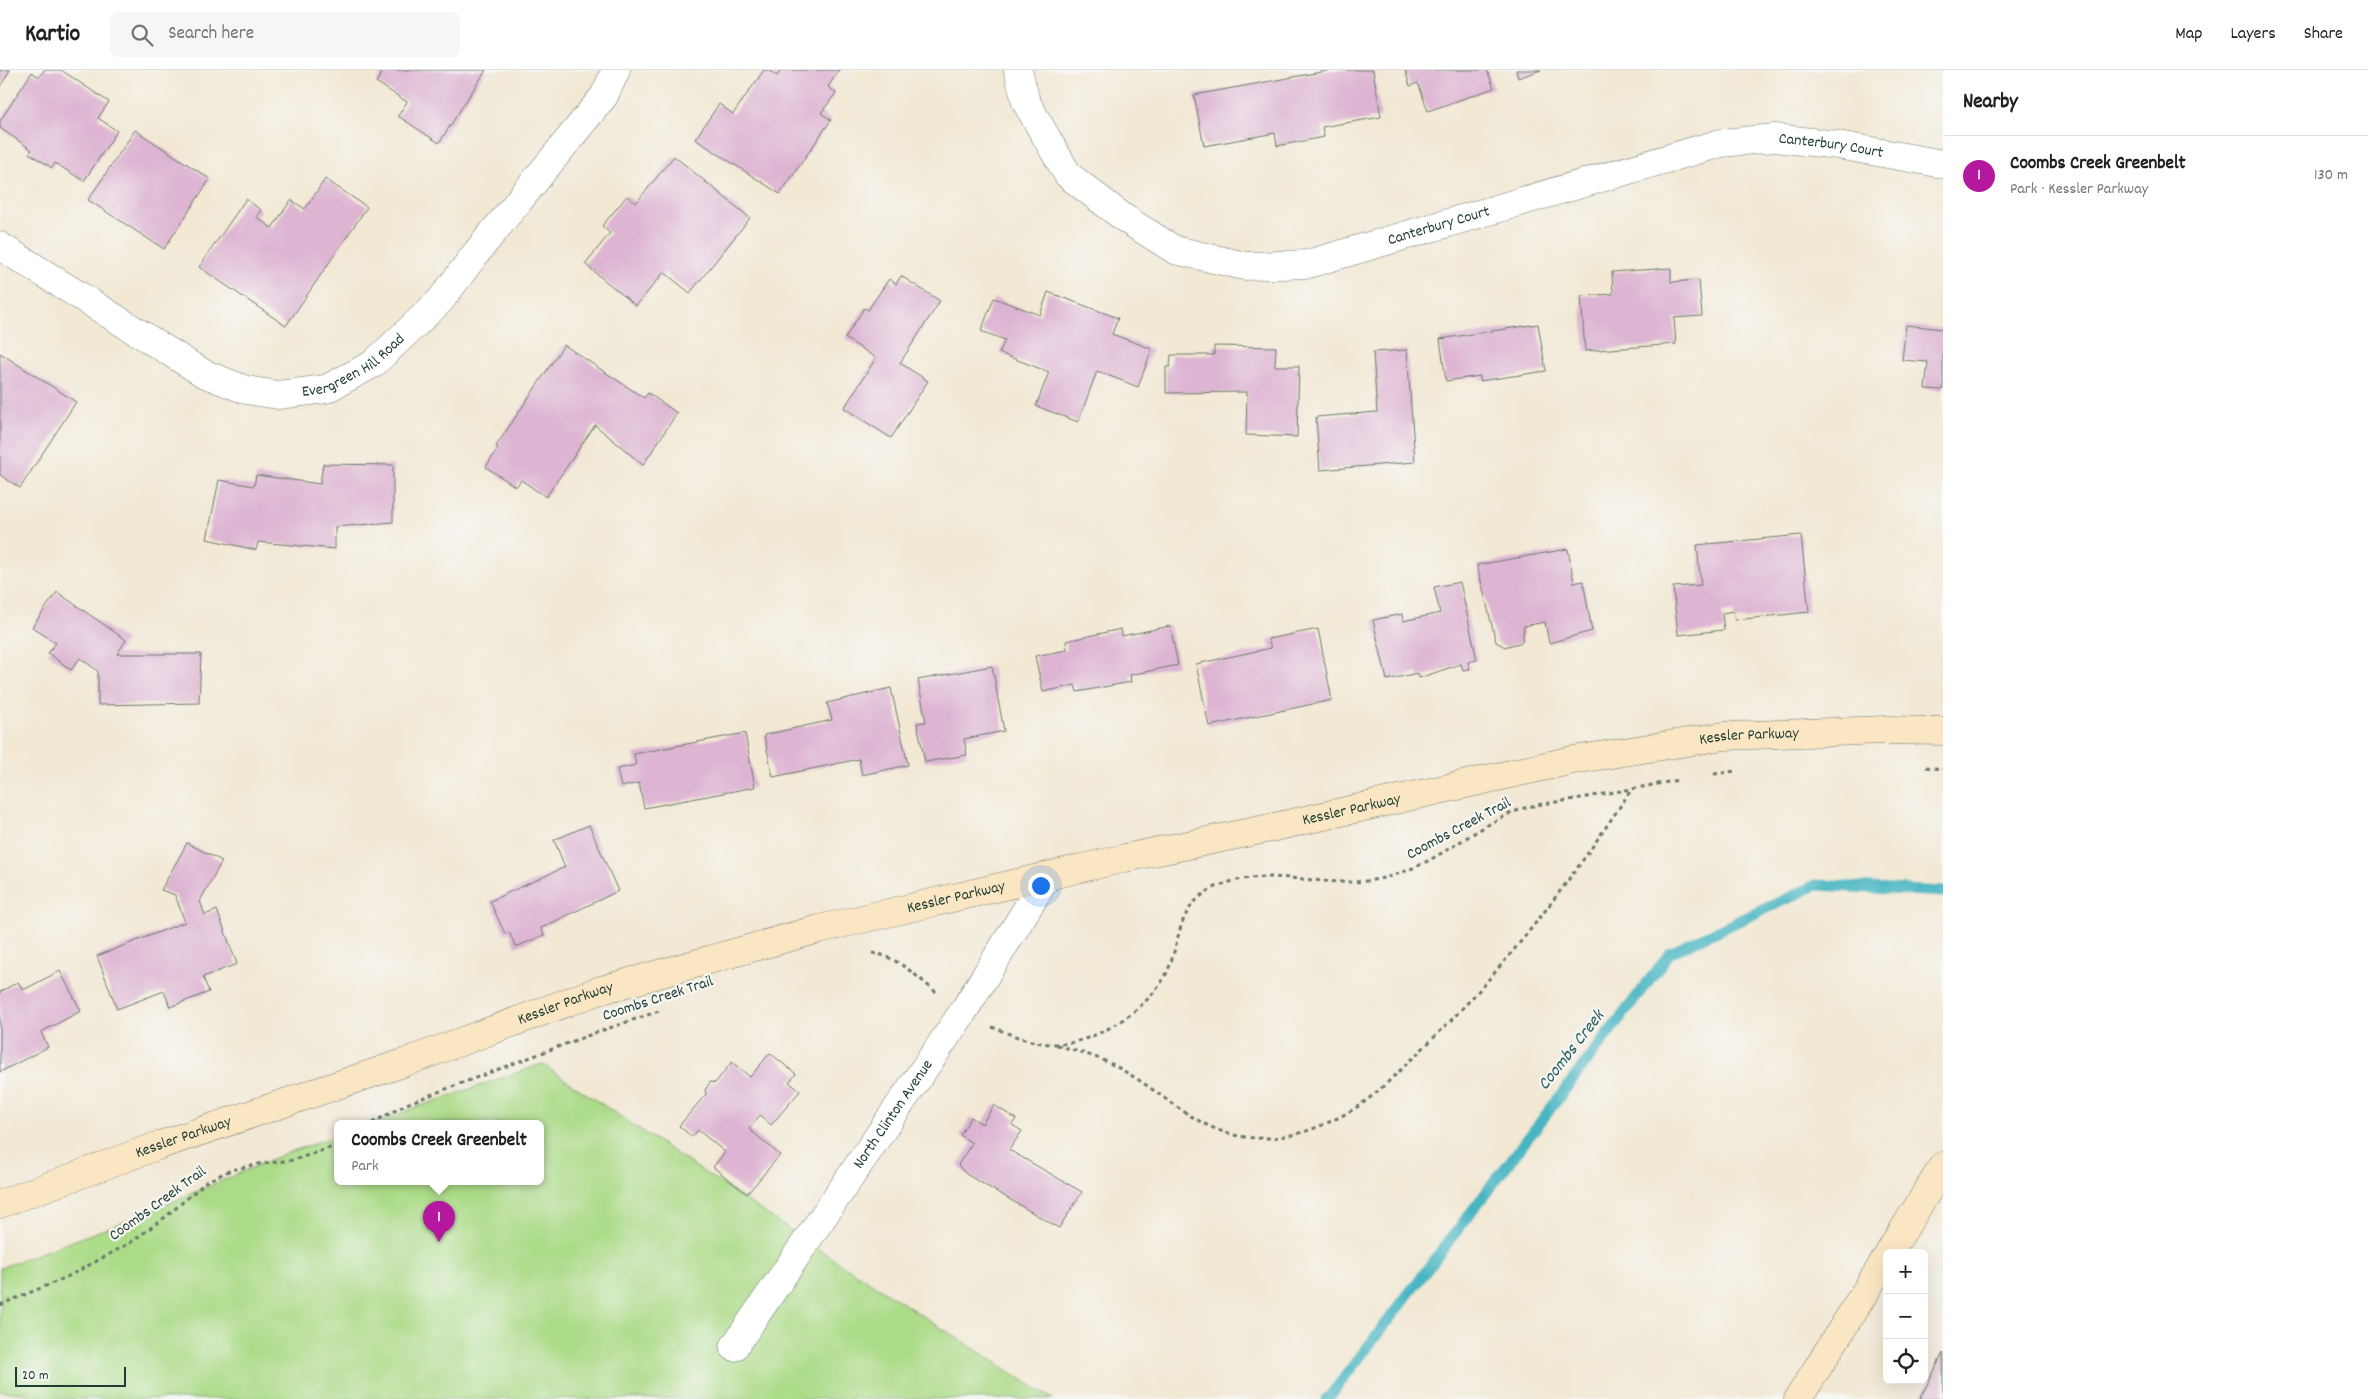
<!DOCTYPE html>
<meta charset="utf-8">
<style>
body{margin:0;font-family:Dekko,sans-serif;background:#f6f6f6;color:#202124}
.controls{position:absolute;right:15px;bottom:15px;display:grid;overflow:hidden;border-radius:8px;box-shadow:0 5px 20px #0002}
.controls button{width:45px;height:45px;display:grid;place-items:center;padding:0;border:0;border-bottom:1px solid #e0e0e0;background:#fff;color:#202124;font:25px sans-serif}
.scale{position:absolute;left:15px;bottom:12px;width:111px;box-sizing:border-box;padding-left:5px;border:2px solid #1f3d34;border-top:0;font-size:14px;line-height:18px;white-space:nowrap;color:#1f3d34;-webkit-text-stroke:4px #f6f6f2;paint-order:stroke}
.you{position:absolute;left:1040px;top:815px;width:18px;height:18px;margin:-12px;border:4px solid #fff;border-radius:50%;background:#1a73e8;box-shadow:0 0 0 8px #1a73e833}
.badge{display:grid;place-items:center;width:32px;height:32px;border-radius:50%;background:#b5179e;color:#fff;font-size:16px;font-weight:700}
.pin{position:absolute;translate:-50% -41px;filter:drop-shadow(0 1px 2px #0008)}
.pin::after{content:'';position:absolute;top:26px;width:18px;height:15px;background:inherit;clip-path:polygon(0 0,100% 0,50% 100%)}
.popup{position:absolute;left:334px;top:1050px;width:210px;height:65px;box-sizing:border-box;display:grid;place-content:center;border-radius:8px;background:#fff;filter:drop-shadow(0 1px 4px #0005);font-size:16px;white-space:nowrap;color:#757577}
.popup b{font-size:19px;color:#202124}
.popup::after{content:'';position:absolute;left:50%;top:100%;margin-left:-10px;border:10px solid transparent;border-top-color:#fff}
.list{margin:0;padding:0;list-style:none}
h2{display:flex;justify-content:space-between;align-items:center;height:65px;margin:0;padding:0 20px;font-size:21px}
h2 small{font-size:16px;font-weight:400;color:#757577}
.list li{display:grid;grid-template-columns:32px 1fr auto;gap:15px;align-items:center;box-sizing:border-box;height:80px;padding:0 20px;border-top:1px solid #e0e0e0}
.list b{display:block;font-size:19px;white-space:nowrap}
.list p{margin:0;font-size:16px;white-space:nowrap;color:#757577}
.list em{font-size:16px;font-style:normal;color:#757577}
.icon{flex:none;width:28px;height:28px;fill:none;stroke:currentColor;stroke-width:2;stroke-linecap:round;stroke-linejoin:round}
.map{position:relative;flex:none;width:1943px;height:1329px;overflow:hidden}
header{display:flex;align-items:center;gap:30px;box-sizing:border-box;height:70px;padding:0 25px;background:#fff;border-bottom:1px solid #e0e0e0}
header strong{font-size:24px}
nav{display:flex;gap:28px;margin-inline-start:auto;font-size:18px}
.search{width:350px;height:45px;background:#f6f6f6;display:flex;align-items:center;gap:12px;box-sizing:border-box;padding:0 18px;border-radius:8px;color:#757577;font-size:19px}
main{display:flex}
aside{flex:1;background:#fff}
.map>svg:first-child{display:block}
</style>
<header>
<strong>Kartio</strong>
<div class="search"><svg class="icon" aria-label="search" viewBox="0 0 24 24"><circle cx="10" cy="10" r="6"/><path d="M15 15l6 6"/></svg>Search here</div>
<nav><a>Map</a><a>Layers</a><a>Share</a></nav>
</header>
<main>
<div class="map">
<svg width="1943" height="1329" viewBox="0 0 1943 1329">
<rect width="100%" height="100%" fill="#f6f6f2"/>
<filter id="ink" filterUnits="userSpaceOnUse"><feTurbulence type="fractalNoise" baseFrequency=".02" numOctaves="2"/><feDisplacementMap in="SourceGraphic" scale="10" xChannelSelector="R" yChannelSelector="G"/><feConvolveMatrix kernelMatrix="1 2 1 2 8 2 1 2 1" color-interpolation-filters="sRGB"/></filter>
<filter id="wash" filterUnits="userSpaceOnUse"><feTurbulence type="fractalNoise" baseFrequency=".0096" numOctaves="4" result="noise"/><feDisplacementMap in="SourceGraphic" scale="20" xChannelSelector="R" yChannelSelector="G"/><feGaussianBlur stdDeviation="1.12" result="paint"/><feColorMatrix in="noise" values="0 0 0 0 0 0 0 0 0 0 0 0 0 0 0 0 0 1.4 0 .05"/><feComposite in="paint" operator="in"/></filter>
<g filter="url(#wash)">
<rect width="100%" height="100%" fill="#f2e8d4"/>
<polygon fill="#acdb88" stroke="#668c5e" points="542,994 838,1192 1053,1329 44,1329 23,1323 0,1321 0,1198 137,1147 284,1084 338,1065 338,1111 540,1111 540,1053 372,1053"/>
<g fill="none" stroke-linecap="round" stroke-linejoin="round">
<polyline stroke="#47b5c2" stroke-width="11" points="1326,1329 1330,1326 1670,883 1816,815 1943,822"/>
</g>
<g id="blocks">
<g fill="#ddb4d2">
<polygon points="0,0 10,0 0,17"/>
<polygon points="44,0 61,0 109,32 98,48 117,61 84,111 55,93 52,98 29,83 32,80 0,58 0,51 32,2 39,7"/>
<polygon points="384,0 486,0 439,73 398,46 407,32 376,12"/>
<polygon points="764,0 768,0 777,6 781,0 839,0 828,17 836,23 821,43 831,50 780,124 695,69 719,34 733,44"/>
<polygon points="1332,0 1373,0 1381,47 1322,57 1324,67 1277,76 1275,63 1204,76 1194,25"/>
<polygon points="1405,0 1487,0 1494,18 1428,41 1418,13 1410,16"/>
<polygon points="1516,0 1541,0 1518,8"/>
<polygon points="135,60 210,109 164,179 88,130"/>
<polygon points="674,86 750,148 690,223 664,202 636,236 585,194 610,163 602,156 627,126 636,133"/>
<polygon points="325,109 367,137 286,256 199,197 246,129 261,140 256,147 272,158 291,130 305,139"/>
<polygon points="1671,198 1671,212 1699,210 1702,246 1674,248 1676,274 1585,281 1581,226 1613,224 1612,202"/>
<polygon points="901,206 940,231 900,293 928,311 891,368 844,338 876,288 845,268 864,238 868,240 889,209 896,214"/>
<polygon points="1048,222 1118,248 1112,264 1152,279 1138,317 1097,301 1078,352 1036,336 1049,302 999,283 1005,270 981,261 994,228 1040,245"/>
<polygon points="1538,254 1546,301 1480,311 1480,306 1446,311 1440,269"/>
<polygon points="1906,255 1943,259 1943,320 1925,319 1928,292 1902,290"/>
<polygon points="564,275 644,328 648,323 677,343 643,395 595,355 546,427 521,410 516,417 486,397 498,378 496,376"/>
<polygon points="1214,276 1276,277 1275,296 1299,296 1297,367 1246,365 1247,322 1166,323 1166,297 1170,297 1171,285 1214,285"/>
<polygon points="1407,280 1415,392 1320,400 1316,347 1377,342 1373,282"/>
<polygon points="0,283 76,332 20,418 0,405"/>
<polygon points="323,394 393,395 393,452 335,457 335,479 258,472 256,480 207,469 219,410 254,416 256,405 320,414"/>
<polygon points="1801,465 1809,542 1735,550 1733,541 1722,543 1724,560 1678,565 1673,517 1701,515 1697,475"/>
<polygon points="1568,479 1574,513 1583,511 1592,561 1549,573 1545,552 1524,556 1522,572 1505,577 1496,572 1477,495"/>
<polygon points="1460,512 1477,590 1468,592 1470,599 1463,600 1461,594 1419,608 1418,603 1387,610 1373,550 1402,544 1403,551 1440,543 1434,517"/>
<polygon points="57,522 126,570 117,584 201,584 199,633 98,635 98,601 80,588 71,600 48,583 56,573 32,557"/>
<polygon points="1170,556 1178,595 1130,605 1131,612 1077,622 1075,615 1043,622 1035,586 1067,580 1066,571 1121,559 1122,566"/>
<polygon points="1318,559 1332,630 1209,656 1196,594 1271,578 1268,569"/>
<polygon points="992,596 1004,661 964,669 967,685 925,692 917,653 926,652 918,610"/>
<polygon points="891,618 908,695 862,705 859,689 773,707 764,665 832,650 827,633"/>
<polygon points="745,663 755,717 644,738 639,713 621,717 617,699 636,695 634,684"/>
<polygon points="589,755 618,821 541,858 544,865 516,877 509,862 505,864 490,831 565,797 554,770"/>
<polygon points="187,773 222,791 200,831 205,845 217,840 237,894 203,907 209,922 170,937 164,921 117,939 97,886 185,852 175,825 161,820"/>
<polygon points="60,901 81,941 41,962 48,977 0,1002 0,922 18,912 23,920"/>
<polygon points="770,983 796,1004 789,1012 800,1021 771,1055 760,1045 749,1059 780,1085 747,1124 713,1097 725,1082 698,1060 692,1067 679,1056 706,1024 705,1020 710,1012 715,1013 732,992 750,1007"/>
<polygon points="994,1035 1016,1049 1012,1055 1022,1061 1009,1080 1082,1122 1059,1158 966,1104 958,1095 972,1073 960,1065 971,1047 982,1054"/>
<polygon points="1943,1283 1943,1329 1920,1329"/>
</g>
</g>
</g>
<g filter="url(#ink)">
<use href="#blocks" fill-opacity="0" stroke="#69796c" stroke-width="1"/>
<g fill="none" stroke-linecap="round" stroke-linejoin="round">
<defs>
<g id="street">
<path id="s1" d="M1018 0 1026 32 1068 105 1124 148 1175 180 1245 196 1308 194 1721 73 1775 68 1838 75 1943 94"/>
<path id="s2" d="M0 176 203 303 246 320 278 325 326 319 373 294 440 231 477 182 604 26 616 0"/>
<path id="s3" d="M734 1277 963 942 1046 808"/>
</g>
<g id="secondary">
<path id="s4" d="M0 1134 157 1076 406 992 598 921 819 859 1125 788 1270 758 1573 690 1725 666 1885 660 1943 661"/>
<polyline points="1889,1183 1943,1096"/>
<polyline points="1798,1329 1887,1187"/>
</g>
</defs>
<use href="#street" stroke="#69796c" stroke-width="29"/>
<use href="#secondary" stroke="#69796c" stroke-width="29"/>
<g stroke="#69796c" stroke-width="3" stroke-dasharray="4 4" stroke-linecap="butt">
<polyline points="1926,697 1943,699"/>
<polyline points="1714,704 1736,701"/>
<path d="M872 883C897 886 917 907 936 922"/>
<path d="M992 957C1012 965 1035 975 1057 974 1096 974 1153 936 1168 900 1181 868 1177 837 1212 819 1263 793 1319 819 1373 810 1433 800 1465 761 1519 740 1534 734 1553 733 1569 730 1606 724 1642 717 1679 710"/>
<path d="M1057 975C1080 982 1103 988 1124 1001 1163 1023 1198 1061 1245 1067 1283 1072 1316 1060 1349 1042 1375 1027 1397 1003 1418 983 1501 904 1568 815 1631 720"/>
<polyline points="372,1053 409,1033 592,964 659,941"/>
<polyline points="0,1235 65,1208 130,1173 168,1145 207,1111 231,1100 259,1094 294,1090 338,1075"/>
</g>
<use href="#street" stroke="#fff" stroke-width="28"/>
<use href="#secondary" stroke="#fbe6c4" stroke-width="28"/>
</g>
</g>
<g text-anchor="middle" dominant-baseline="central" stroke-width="4.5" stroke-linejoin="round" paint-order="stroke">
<g font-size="16" fill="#1f3d34" stroke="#f6f6f2">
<text stroke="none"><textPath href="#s1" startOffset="924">Canterbury Court</textPath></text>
<text stroke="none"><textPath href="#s1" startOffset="519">Canterbury Court</textPath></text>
<text stroke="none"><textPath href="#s2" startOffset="401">Evergreen Hill Road</textPath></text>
<text stroke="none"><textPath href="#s4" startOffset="1815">Kessler Parkway</textPath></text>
<text stroke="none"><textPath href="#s4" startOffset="1410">Kessler Parkway</textPath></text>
<text transform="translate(1459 759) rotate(-28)">Coombs Creek Trail</text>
<text stroke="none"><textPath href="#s4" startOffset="1005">Kessler Parkway</textPath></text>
<text transform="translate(658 929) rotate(-18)">Coombs Creek Trail</text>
<text stroke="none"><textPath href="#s4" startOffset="600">Kessler Parkway</textPath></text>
<text stroke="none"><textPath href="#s3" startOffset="282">North Clinton Avenue</textPath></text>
<text stroke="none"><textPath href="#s4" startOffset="195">Kessler Parkway</textPath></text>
<text transform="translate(158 1134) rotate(-36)">Coombs Creek Trail</text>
</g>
<g font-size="18" font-style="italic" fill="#2b615f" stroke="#f6f6f2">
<text transform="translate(1572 981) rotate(-52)">Coombs Creek</text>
</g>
</g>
</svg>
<div class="controls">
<button>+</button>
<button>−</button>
<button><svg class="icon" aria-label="locate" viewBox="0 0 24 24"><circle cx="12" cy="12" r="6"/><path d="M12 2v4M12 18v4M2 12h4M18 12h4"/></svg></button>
</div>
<div class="scale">20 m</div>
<div class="you"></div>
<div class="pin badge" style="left:439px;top:1172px">1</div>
<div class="popup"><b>Coombs Creek Greenbelt</b>Park</div>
</div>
<aside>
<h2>Nearby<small></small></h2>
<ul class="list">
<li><span class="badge">1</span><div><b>Coombs Creek Greenbelt</b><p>Park · Kessler Parkway</p></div><em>130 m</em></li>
</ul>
</aside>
</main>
